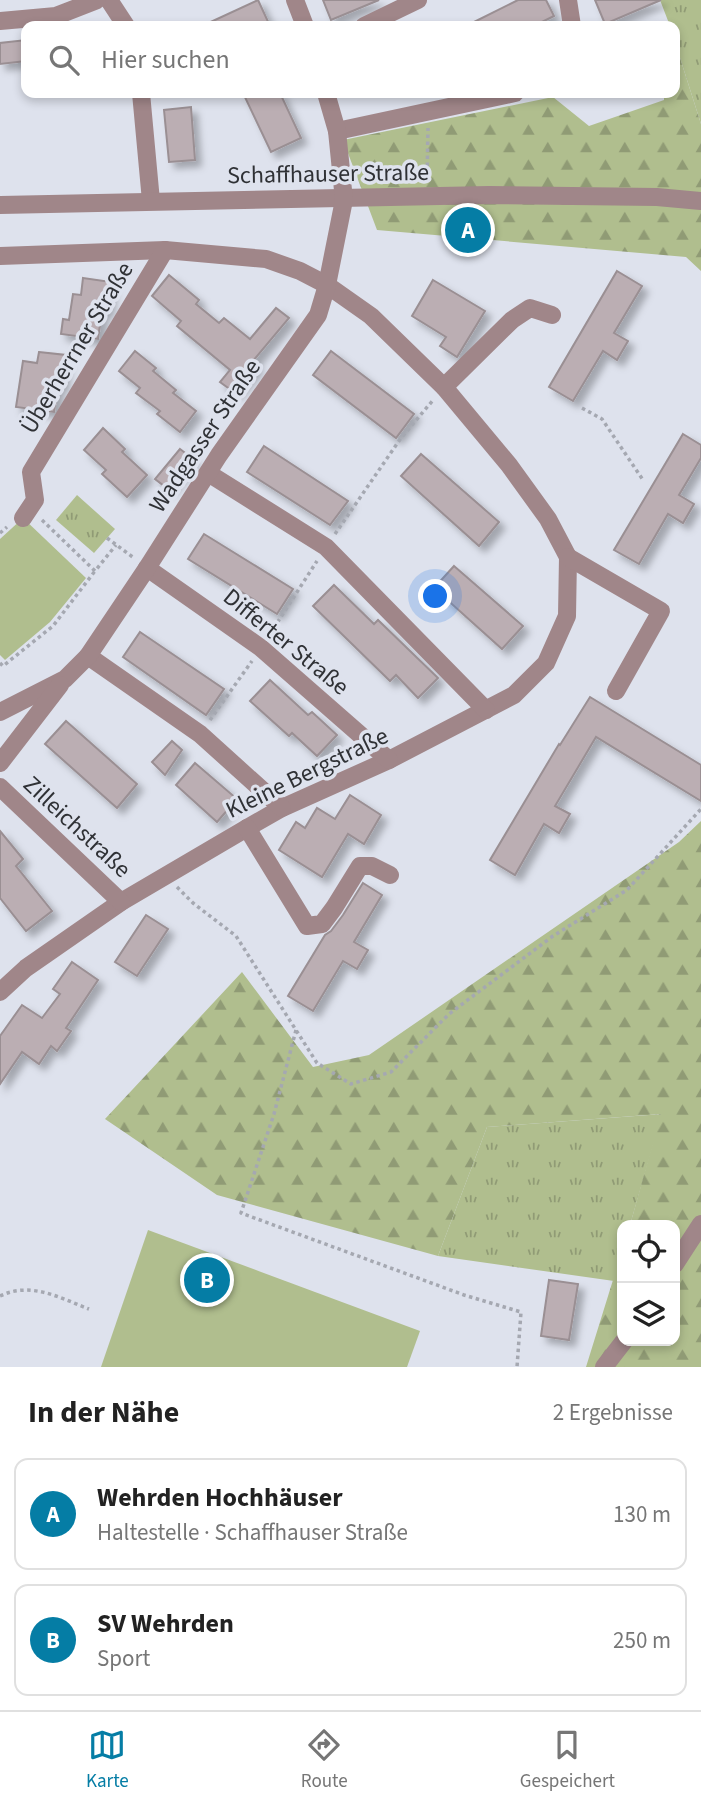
<!DOCTYPE html>
<html lang="de">
<meta charset="utf-8">
<style>
body{margin:0;font-family:"Source Sans 3",sans-serif;background:#f6f6f6;color:#222}
.controls{position:absolute;right:21px;bottom:21px;display:grid;overflow:hidden;border-radius:14px;box-shadow:0 4px 10px #0003}
.controls button{width:63px;height:63px;display:grid;place-items:center;padding:0;border:0;border-bottom:2px solid #e0e0e0;background:#fff;color:#222;font:35px sans-serif}
.you{position:absolute;left:436px;top:597px;width:24px;height:24px;margin:-18px;border:5px solid #fff;border-radius:50%;background:#1a73e8;box-shadow:0 0 0 10px #1a73e833}
.badge{display:grid;place-items:center;width:46px;height:46px;border-radius:50%;background:#057da5;color:#fff;font-size:23px;font-weight:700}
.pin{position:absolute;translate:-50% -50%;border:4px solid #fff;box-shadow:0 2px 7px #0006}
.list{margin:0;padding:0;list-style:none}
h2{display:flex;justify-content:space-between;align-items:center;height:91px;margin:0;padding:0 28px;font-size:30px}
h2 small{font-size:23px;font-weight:400;color:#767676}
.list li{display:grid;grid-template-columns:46px 1fr auto;gap:21px;align-items:center;box-sizing:border-box;height:112px;margin:0 14px 14px;padding:0 14px;border:2px solid #e0e0e0;border-radius:14px}
.list b{display:block;font-size:26px;white-space:nowrap}
.list p{margin:0;font-size:23px;white-space:nowrap;color:#767676}
.list em{font-size:23px;font-style:normal;color:#767676}
.icon{flex:none;width:38px;height:38px;fill:none;stroke:currentColor;stroke-width:2;stroke-linecap:round;stroke-linejoin:round}
.map{position:relative;flex:none;width:701px;height:1367px;overflow:hidden}
.search{position:absolute;background:#fff;box-shadow:0 4px 10px #0003;left:21px;right:21px;top:21px;height:77px;display:flex;align-items:center;gap:18px;box-sizing:border-box;padding:0 24px;border-radius:14px;color:#767676;font-size:26px}
.sheet{height:343px;background:#fff}
nav{display:flex;justify-content:space-around;align-items:center;box-sizing:border-box;height:98px;border-top:2px solid #e0e0e0;background:#fff;font-size:19px;color:#767676}
nav a{display:grid;justify-items:center;gap:4px}
nav .on{color:#057da5}
.map>svg:first-child{display:block}
</style>
<div class="map">
<svg width="701" height="1367" viewBox="0 0 701 1367">
<defs>
<pattern id="grass-tufts" width="24" height="20" patternUnits="userSpaceOnUse" patternTransform="scale(1.75)"><rect width="24" height="20" fill="#b0be8e"/><path d="M3 7l-1-3M5 7V3M7 7l1-3M15 17l-1-3M17 17v-4M19 17l1-3" fill="none" stroke="#909b75"/></pattern>
<pattern id="forest-firs" width="22" height="20" patternUnits="userSpaceOnUse" patternTransform="scale(1.75)"><rect width="22" height="20" fill="#b0be8e"/><path d="M5 1l3.5 6h-7zM16 11l3.5 6h-7z" fill="#909b75"/></pattern>
<filter id="shadow"><feDropShadow dx="6" dy="6" stdDeviation="3.5" flood-color="#0004"/></filter>
</defs>
<rect width="100%" height="100%" fill="#dee2ed"/>
<g fill="url(#grass-tufts)">
<polygon points="660,0 701,0 701,124 675,42 675,26 670,26"/>
<polygon points="77,495 115,529 94,553 56,520"/>
<polygon points="662,1114 630,1225 622,1225 622,1251 614,1281 438,1256 487,1127"/>
</g>
<g fill="url(#forest-firs)">
<polygon points="675,42 701,124 701,271 686,257 377,230 343,140 553,97 589,126 664,100 664,93 675,93"/>
<polygon points="701,821 701,1367 586,1367 622,1251 622,1341 675,1341 675,1225 630,1225 661,1114 487,1127 438,1256 217,1195 105,1119 242,972 313,1067 369,1055 679,842"/>
</g>
<g fill="#b0be8e">
<polygon points="23,518 86,578 50,622 5,660 0,655 0,539"/>
<polygon points="148,1230 420,1331 407,1367 101,1367"/>
</g>
<g fill="#bbaeb3" stroke="#9a8f93" stroke-width="2" filter="url(#shadow)">
<polygon points="258,0 270,26 202,26"/>
<polygon points="323,0 379,0 331,20"/>
<polygon points="518,0 546,0 554,16 534,26 466,26"/>
<polygon points="595,0 661,0 605,24"/>
<polygon points="26,40 26,61 0,64 0,43"/>
<polygon points="243,93 280,93 301,138 271,152"/>
<polygon points="191,107 195,160 169,162 164,110"/>
<polygon points="617,271 642,286 614,333 628,341 617,360 603,351 573,401 549,387"/>
<polygon points="169,275 199,300 196,304 219,323 224,318 250,339 276,308 289,318 252,362 257,366 235,393 220,382 230,370 177,326 181,321 152,296"/>
<polygon points="83,278 111,282 107,311 102,311 98,339 61,334 63,319 69,320 73,294 81,295"/>
<polygon points="433,280 485,311 457,357 440,346 446,337 412,316"/>
<polygon points="135,351 156,368 153,371 176,390 173,393 196,411 180,432 157,414 160,411 136,393 140,388 119,371"/>
<polygon points="331,351 414,414 396,438 313,375"/>
<polygon points="39,352 66,355 62,385 58,385 54,412 16,407 23,361 37,363"/>
<polygon points="103,428 125,449 122,452 147,475 127,497 102,474 106,470 84,450"/>
<polygon points="683,434 701,445 701,458 679,495 694,504 683,523 668,514 639,564 614,550"/>
<polygon points="264,446 348,501 330,525 247,472"/>
<polygon points="180,449 193,459 168,489 155,479"/>
<polygon points="421,454 499,522 479,546 401,476"/>
<polygon points="204,534 293,589 277,614 188,559"/>
<polygon points="454,566 523,626 502,649 434,588"/>
<polygon points="334,585 374,624 378,620 438,678 418,698 396,675 390,681 313,606"/>
<polygon points="140,632 224,689 206,715 123,657"/>
<polygon points="270,680 308,715 312,712 337,735 317,756 292,733 289,736 250,701"/>
<polygon points="590,697 701,765 701,801 596,737 555,806 570,814 559,833 544,824 515,875 490,860 559,744 560,745"/>
<polygon points="66,721 137,784 117,808 45,744"/>
<polygon points="172,741 182,750 165,775 152,762"/>
<polygon points="195,763 237,799 217,822 176,785"/>
<polygon points="350,795 381,815 364,844 348,834 322,877 279,850 296,822 305,828 317,808 335,819"/>
<polygon points="0,831 23,859 16,866 52,911 26,931 0,898"/>
<polygon points="363,883 382,895 354,942 368,950 357,969 343,961 313,1011 288,996 325,935 331,931 343,915"/>
<polygon points="146,915 168,929 137,976 115,962"/>
<polygon points="72,962 98,980 66,1028 71,1031 57,1051 51,1046 39,1064 22,1052 0,1084 0,1036 22,1005 42,1018 60,994 53,989"/>
<polygon points="549,1280 578,1284 569,1340 541,1336"/>
</g>
<g fill="none" stroke-linecap="round" stroke-linejoin="round">
<g stroke="#a5a8b1" stroke-width="3.5" stroke-dasharray="3.5 3.5" stroke-linecap="butt">
<polyline points="427,180 428,128"/>
<polyline points="582,408 602,419 643,480"/>
<polyline points="42,520 95,571 116,545"/>
<polyline points="0,533 7,527"/>
<polyline points="335,534 401,438 434,399"/>
<polyline points="107,538 134,558"/>
<polyline points="270,634 317,561"/>
<polyline points="0,663 3,666 53,626 95,571"/>
<polyline points="210,720 252,661"/>
<polyline points="177,887 193,903 236,936 317,1063 351,1084 391,1072 449,1014 553,936 627,890 701,809"/>
<polyline points="296,1030 274,1114 241,1213 464,1295 521,1312 517,1367"/>
<path d="M0 1296C31 1281 60 1298 89 1309"/>
</g>
<g stroke="#a08689" stroke-width="18">
<polyline points="109,0 126,26"/>
<polyline points="295,0 305,26"/>
<polyline points="568,0 572,26"/>
<polyline points="0,21 56,16 97,0"/>
<polyline points="364,26 418,0"/>
<polyline points="141,93 151,201"/>
<polyline points="337,131 515,93"/>
<polyline points="0,205 489,195 657,197 701,201"/>
<polyline points="0,256 165,250 266,259 300,271 327,285 371,316 444,387 509,465 548,519 568,557 567,616 546,663 514,695 389,760 282,808 247,828 121,902 26,968 0,992"/>
<polyline points="444,387 512,320 530,308 552,315"/>
<polyline points="208,473 326,547 486,710"/>
<polyline points="23,518 35,500 31,472 165,250"/>
<polyline points="568,557 661,611 616,691"/>
<polyline points="147,568 261,648 389,760"/>
<polyline points="88,656 200,734 282,808"/>
<polyline points="0,712 65,679 88,656 147,568 219,455 318,315 327,285 344,200 337,131 326,93"/>
<polyline points="0,763 60,685"/>
<polyline points="0,787 121,902"/>
<polyline points="247,828 307,926 322,924 334,908 360,866 372,866 390,875"/>
<polyline points="675,1264 701,1224"/>
<polyline points="604,1367 624,1341"/>
</g>
</g>
<g text-anchor="middle" dominant-baseline="central" stroke-width="7" stroke-linejoin="round" paint-order="stroke">
<g font-size="24" fill="#2f3135" stroke="#dee2ed">
<text transform="translate(328 174) rotate(-1)">Schaffhauser Straße</text>
<text transform="translate(77 348) rotate(-59)">Überherrner Straße</text>
<text transform="translate(205 436) rotate(-56)">Wadgasser Straße</text>
<text transform="translate(286 642) rotate(39)">Differter Straße</text>
<text transform="translate(307 773) rotate(-26)">Kleine Bergstraße</text>
<text transform="translate(77 827) rotate(43)">Zilleichstraße</text>
</g>
</g>
</svg>
<div class="controls">
<button><svg class="icon" aria-label="locate" viewBox="0 0 24 24"><circle cx="12" cy="12" r="6"/><path d="M12 2v4M12 18v4M2 12h4M18 12h4"/></svg></button>
<button><svg class="icon" aria-label="layers" viewBox="0 0 24 24"><path d="M12 4l9 5-9 5-9-5zM3 14l9 5 9-5"/></svg></button>
</div>
<div class="you"></div>
<div class="pin badge" style="left:468px;top:230px">A</div>
<div class="pin badge" style="left:207px;top:1280px">B</div>
<div class="search"><svg class="icon" aria-label="search" viewBox="0 0 24 24"><circle cx="10" cy="10" r="6"/><path d="M15 15l6 6"/></svg>Hier suchen</div>
</div>
<section class="sheet">
<h2>In der Nähe<small>2 Ergebnisse</small></h2>
<ul class="list">
<li><span class="badge">A</span><div><b>Wehrden Hochhäuser</b><p>Haltestelle · Schaffhauser Straße</p></div><em>130 m</em></li>
<li><span class="badge">B</span><div><b>SV Wehrden</b><p>Sport</p></div><em>250 m</em></li>
</ul>
</section>
<nav>
<a class="on"><svg class="icon" aria-label="map" viewBox="0 0 24 24"><path d="M3 6l6-2 6 2 6-2v14l-6 2-6-2-6 2zM9 4v14M15 6v14"/></svg>Karte</a>
<a><svg class="icon" aria-label="directions" viewBox="0 0 24 24"><path d="M12 3l9 9-9 9-9-9zM9 14v-3h6M13 9l2 2-2 2"/></svg>Route</a>
<a><svg class="icon" aria-label="saved" viewBox="0 0 24 24"><path d="M7 4h10v16l-5-4-5 4z"/></svg>Gespeichert</a>
</nav>
